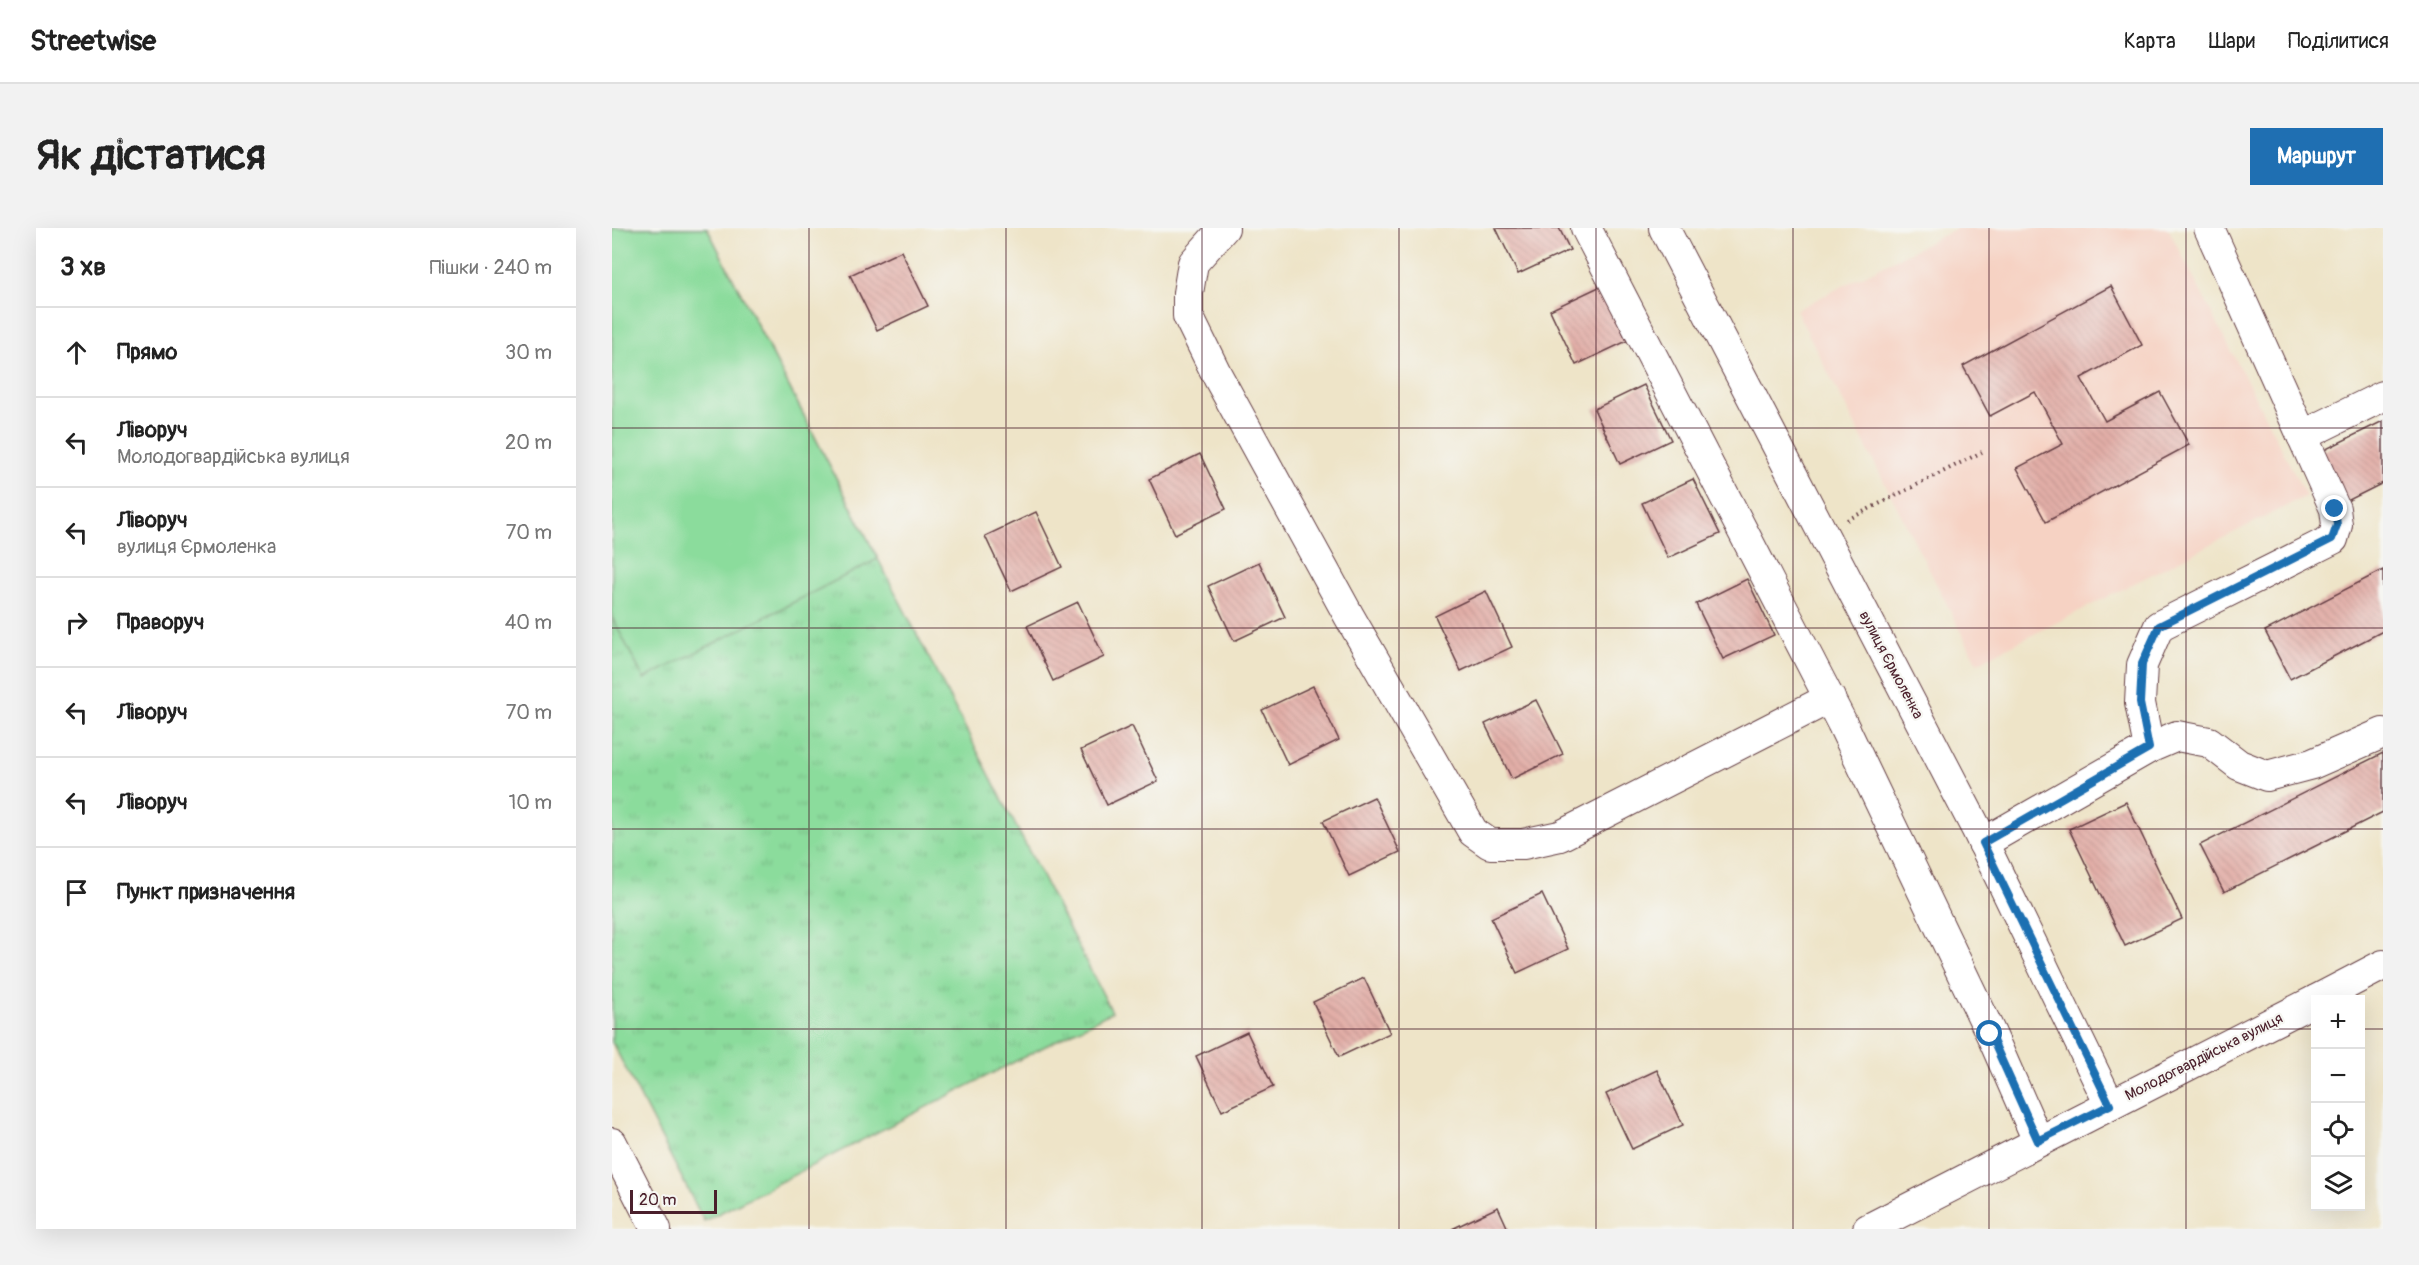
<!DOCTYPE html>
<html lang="uk">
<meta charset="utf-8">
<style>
body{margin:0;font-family:Pangolin,sans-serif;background:#f2f2f2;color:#222}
.controls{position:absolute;right:18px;bottom:18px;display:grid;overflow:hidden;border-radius:0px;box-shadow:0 6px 24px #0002}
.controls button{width:54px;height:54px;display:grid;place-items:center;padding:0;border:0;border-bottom:2px solid #e0e0e0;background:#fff;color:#222;font:30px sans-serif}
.scale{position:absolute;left:18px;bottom:15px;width:87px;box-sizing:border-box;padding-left:6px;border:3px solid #4a1f2b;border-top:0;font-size:16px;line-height:21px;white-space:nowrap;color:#4a1f2b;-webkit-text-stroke:4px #f6f6f2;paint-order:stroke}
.stop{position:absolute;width:18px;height:18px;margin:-14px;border:4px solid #1f6fb2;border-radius:50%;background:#fff}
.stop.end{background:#1f6fb2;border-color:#fff;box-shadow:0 2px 6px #0008}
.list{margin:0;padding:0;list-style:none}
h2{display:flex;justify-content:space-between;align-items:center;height:78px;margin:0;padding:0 24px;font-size:26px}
h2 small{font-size:20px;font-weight:400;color:#767676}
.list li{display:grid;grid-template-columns:39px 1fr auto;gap:18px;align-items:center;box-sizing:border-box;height:90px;padding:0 24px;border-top:2px solid #e0e0e0}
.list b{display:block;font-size:22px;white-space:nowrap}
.list p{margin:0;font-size:20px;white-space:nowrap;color:#767676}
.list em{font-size:20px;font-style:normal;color:#767676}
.icon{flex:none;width:33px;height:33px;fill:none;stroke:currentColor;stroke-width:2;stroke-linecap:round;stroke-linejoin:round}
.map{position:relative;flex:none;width:1771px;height:1001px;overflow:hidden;border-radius:0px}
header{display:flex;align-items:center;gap:36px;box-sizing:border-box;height:84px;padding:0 30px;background:#fff;border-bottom:2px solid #e0e0e0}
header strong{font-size:28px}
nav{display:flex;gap:33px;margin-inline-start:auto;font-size:21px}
.intro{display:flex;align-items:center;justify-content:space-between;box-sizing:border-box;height:144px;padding:0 36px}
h1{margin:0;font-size:42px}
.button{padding:15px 27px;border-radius:0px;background:#1f6fb2;color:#fff;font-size:21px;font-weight:700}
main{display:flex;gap:36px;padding:0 36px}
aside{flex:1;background:#fff;border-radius:0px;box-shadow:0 6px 24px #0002}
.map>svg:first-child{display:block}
</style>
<header>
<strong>Streetwise</strong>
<nav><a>Карта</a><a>Шари</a><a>Поділитися</a></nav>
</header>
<div class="intro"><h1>Як дістатися</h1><a class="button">Маршрут</a></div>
<main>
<aside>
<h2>3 хв<small>Пішки · 240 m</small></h2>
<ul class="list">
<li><svg class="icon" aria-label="ahead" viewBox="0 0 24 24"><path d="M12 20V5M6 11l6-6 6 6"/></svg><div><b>Прямо</b></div><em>30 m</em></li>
<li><svg class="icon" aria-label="left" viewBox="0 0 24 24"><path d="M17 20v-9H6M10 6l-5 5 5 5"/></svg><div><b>Ліворуч</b><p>Молодогвардійська вулиця</p></div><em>20 m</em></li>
<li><svg class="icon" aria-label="left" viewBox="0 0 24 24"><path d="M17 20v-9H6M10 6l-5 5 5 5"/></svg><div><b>Ліворуч</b><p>вулиця Єрмоленка</p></div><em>70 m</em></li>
<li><svg class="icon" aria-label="right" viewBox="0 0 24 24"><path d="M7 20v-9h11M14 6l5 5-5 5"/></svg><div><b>Праворуч</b></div><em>40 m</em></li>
<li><svg class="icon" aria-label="left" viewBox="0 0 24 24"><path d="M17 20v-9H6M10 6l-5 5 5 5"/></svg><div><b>Ліворуч</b></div><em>70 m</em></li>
<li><svg class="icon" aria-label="left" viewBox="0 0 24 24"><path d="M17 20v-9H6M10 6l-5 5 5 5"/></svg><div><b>Ліворуч</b></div><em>10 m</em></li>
<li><svg class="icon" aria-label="arrive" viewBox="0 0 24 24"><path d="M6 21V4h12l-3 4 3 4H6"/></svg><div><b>Пункт призначення</b></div></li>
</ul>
</aside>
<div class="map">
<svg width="1771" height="1001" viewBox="0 0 1771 1001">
<defs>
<pattern id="grass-tufts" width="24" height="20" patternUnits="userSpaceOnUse" patternTransform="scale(1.5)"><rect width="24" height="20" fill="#8bdc9c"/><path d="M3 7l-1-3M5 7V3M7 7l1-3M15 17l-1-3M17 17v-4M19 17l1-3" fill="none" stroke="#79bc87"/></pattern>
<pattern id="building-back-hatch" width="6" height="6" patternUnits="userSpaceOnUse" patternTransform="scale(1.5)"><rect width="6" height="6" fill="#e2aea7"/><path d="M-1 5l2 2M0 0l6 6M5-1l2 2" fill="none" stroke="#c39590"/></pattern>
</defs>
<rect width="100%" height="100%" fill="#f6f6f2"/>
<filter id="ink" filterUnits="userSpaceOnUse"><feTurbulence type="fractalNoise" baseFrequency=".0167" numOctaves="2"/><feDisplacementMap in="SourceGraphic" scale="12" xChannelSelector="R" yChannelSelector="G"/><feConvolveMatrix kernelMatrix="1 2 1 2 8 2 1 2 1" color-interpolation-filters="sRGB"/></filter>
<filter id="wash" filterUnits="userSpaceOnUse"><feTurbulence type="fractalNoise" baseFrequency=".008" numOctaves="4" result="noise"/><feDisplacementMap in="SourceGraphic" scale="24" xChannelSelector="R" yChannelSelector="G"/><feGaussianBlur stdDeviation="1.35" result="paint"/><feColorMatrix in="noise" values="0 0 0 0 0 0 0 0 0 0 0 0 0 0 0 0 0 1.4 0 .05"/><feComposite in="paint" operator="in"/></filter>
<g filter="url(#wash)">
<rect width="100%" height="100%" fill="#eee4c8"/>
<polygon fill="#f6d2c3" points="1345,0 1556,0 1694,268 1365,435 1184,82"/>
<polygon fill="url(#grass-tufts)" stroke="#6a7e64" stroke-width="1.5" points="0,0 95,0 500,784 92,993 0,814"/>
<polygon fill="#8bdc9c" stroke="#6a7e64" stroke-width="1.5" points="0,0 95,0 266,331 32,451 0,389"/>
<g id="blocks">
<g fill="url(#building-back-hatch)">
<polygon points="884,0 947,0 958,22 906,46"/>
<polygon points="289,23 316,78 265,102 238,47"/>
<polygon points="989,58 1015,113 964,137 938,82"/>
<polygon points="1499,58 1530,117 1469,150 1493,193 1548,164 1577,217 1434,294 1405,240 1451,216 1423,164 1378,188 1351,138"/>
<polygon points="1032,157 1059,212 1008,236 982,181"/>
<polygon points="1771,193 1771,255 1733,274 1708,224"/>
<polygon points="588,226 614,281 563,306 537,251"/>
<polygon points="1081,251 1108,306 1056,330 1030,275"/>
<polygon points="424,284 450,339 399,363 373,308"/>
<polygon points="647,334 673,389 622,413 596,358"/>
<polygon points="1771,342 1771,403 1678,451 1653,403"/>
<polygon points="1135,351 1162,407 1111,431 1084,376"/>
<polygon points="874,363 900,419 849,443 823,388"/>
<polygon points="466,374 492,429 441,453 415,398"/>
<polygon points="701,458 727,512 676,537 650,482"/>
<polygon points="924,472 951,526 900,551 873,496"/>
<polygon points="520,498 546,553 495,577 469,522"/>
<polygon points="1771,525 1771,584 1612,664 1588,617"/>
<polygon points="762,569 788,624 737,648 711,593"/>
<polygon points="1514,574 1570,691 1513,718 1457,601"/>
<polygon points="930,666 956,721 905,745 879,690"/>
<polygon points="752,750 778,805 727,829 701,774"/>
<polygon points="635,804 661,859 610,883 584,828"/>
<polygon points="1045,842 1071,897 1020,921 994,866"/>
<polygon points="886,979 896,1001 840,1001"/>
</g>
</g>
</g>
<g filter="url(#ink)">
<use href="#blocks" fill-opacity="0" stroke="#633d43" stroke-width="1.5"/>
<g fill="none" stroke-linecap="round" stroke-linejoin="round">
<defs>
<g id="minor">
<polyline points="612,0 581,35 576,65 576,88 606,149 737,388 861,604 878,616 911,616 948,608 1218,470"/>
<polyline points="974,0 1230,495 1379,806 1426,913"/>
<polyline points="1052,0 1364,600 1498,877"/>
<polyline points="1690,208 1771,168"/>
<polyline points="1537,520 1565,508 1597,514 1627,537 1655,548 1700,536 1771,505"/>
<polyline points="1371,615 1537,520 1528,475 1530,437 1547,398 1721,311 1725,297 1723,281 1597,0"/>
<polyline points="1704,772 1771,737"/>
<polyline points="0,915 44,1001"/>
<polyline points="1256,1001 1704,772"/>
</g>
</defs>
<use href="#minor" stroke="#633d43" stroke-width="32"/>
<polyline stroke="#633d43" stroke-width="4" stroke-dasharray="1.5 4.5" stroke-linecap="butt" points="1235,292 1370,224"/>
<use href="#minor" stroke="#fff" stroke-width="30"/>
</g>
</g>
<g fill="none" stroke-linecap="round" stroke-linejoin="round" filter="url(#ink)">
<polyline stroke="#1f6fb2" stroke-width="8" points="1378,806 1426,913 1498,877 1371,615 1537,520 1528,475 1530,436 1547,398 1720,311 1725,297 1723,281"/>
</g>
<path fill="none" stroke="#4a1f2b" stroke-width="1.5" stroke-opacity="0.55" d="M197 0V1001M394 0V1001M590 0V1001M787 0V1001M984 0V1001M1181 0V1001M1377 0V1001M1574 0V1001M0 200H1771M0 400H1771M0 601H1771M0 801H1704M1748 801H1771"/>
<g text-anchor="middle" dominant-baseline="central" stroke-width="4.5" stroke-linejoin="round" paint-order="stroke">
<g font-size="15" fill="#4a1f2b" stroke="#f6f6f2">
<text transform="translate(1279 437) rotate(62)">вулиця Єрмоленка</text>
<text transform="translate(1592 829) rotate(-27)">Молодогвардійська вулиця</text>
</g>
</g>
</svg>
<div class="controls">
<button>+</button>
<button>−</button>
<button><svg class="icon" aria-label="locate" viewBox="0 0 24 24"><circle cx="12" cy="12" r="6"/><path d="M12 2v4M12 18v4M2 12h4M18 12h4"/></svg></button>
<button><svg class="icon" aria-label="layers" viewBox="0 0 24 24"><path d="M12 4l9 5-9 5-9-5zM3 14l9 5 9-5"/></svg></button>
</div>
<div class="scale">20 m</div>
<div class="stop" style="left:1378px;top:806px"></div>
<div class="stop end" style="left:1723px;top:281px"></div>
</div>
</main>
